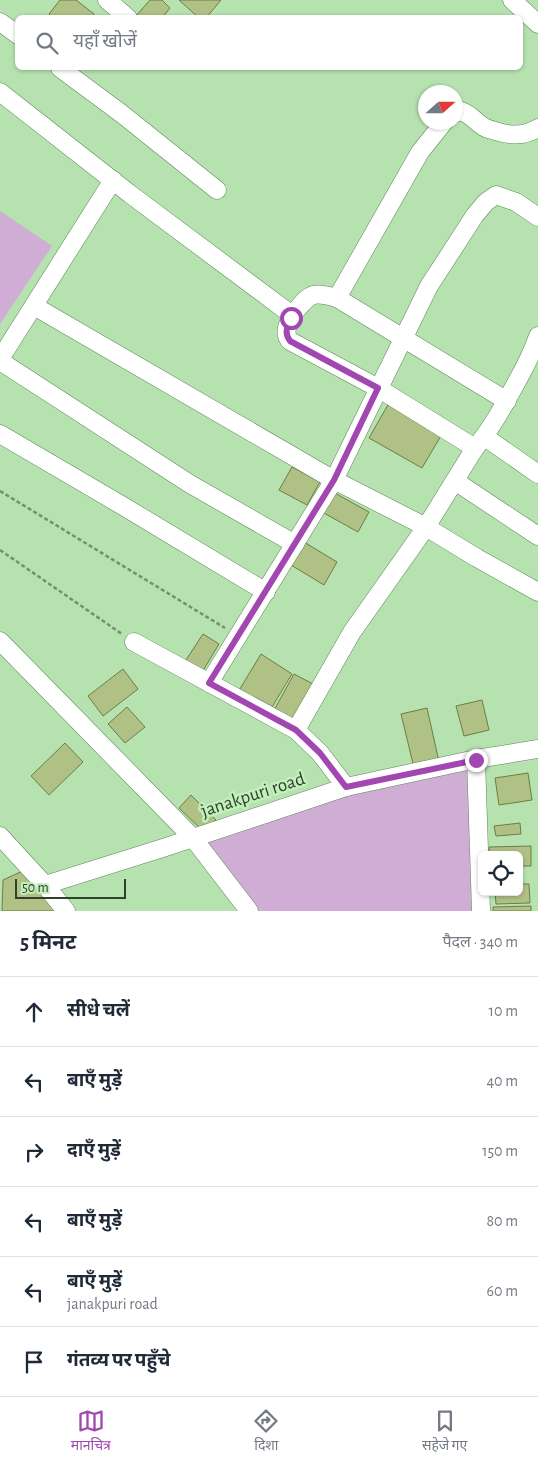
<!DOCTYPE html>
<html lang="hi">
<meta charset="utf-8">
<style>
body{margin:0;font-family:"Alegreya Sans","Noto Sans Devanagari",sans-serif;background:#f2f2f3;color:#1f2937}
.controls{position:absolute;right:15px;bottom:15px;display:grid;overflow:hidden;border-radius:8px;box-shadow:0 1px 4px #0004}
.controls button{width:45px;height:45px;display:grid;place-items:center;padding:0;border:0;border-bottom:1px solid #e0e1e3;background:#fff;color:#1f2937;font:25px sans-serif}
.compass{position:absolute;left:418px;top:85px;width:45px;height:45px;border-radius:50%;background:#fff;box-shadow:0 1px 4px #0004;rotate:69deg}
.scale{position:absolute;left:15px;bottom:12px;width:111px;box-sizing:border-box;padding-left:5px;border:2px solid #2f412c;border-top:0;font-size:14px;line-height:18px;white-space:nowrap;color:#2f412c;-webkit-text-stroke:4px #c2efbc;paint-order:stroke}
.stop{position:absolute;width:15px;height:15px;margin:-11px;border:4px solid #a247b1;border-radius:50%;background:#fff}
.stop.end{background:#a247b1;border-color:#fff;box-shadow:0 1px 5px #0008}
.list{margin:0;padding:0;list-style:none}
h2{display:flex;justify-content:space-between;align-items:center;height:65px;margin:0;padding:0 20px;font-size:21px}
h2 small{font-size:16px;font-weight:400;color:#747a83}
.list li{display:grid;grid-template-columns:32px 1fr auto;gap:15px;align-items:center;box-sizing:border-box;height:70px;padding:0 20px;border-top:1px solid #e0e1e3}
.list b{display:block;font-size:19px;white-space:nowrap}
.list p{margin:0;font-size:16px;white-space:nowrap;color:#747a83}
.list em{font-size:16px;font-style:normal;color:#747a83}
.icon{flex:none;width:28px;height:28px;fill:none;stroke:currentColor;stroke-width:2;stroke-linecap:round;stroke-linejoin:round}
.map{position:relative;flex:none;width:538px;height:911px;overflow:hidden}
.search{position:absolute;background:#fff;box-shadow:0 1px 4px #0004;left:15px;right:15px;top:15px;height:55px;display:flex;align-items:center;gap:12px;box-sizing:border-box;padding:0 18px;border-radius:8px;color:#747a83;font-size:19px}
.sheet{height:485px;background:#fff}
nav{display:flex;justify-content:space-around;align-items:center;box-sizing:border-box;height:70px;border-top:1px solid #e0e1e3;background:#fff;font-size:14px;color:#747a83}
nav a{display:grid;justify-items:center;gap:2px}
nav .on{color:#a247b1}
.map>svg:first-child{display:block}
</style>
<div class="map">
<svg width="538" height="911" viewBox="0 0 538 911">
<rect width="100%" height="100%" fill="#b5e2af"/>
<g fill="#cfadd4">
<polygon points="0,211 52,246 0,324"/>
<polygon points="476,759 481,911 249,911 193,838"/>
</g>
<g fill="#afc185" stroke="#6d7d44">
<polygon points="60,0 76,0 94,14 92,18 53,18 49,14"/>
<polygon points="150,0 162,0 170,8 162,18 139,18 136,16"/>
<polygon points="179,0 221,0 206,18 199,18"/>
<polygon points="389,403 442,434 422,468 369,438"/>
<polygon points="292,467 320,482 307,505 279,490"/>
<polygon points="333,492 369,512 358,532 322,512"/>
<polygon points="304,542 337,562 324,585 291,565"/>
<polygon points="203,634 219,644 201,674 184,663"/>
<polygon points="261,654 292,674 269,712 238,692"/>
<polygon points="123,669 138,689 103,716 88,696"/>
<polygon points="294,674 313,684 292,722 273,712"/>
<polygon points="482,700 489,730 464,736 456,706"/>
<polygon points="127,707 145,727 125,743 108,724"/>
<polygon points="427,708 440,766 415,772 401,714"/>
<polygon points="65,743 83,762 49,795 31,776"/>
<polygon points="528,773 532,800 499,805 495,778"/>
<polygon points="191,795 216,820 203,831 179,808"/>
<polygon points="520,823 521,834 496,836 494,826"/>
<polygon points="531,846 531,866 519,866 519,855 489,855 489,847"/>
<polygon points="29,868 65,911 2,911 3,880"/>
<polygon points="519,884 529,884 530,903 496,904 495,892 519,892"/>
<polygon points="531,906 531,911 493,911 493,907"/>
</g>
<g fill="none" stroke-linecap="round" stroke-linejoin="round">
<defs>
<g id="minor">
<polyline points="107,0 128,18"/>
<polyline points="512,0 538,24"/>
<polyline points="0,22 18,35"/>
<polyline points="60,68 122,114 217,190"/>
<path d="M0 92 130 194 292 315C288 324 283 333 290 341L378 388 475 448"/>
<path d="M456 113 461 111C472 115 474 121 484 127 487 129 492 130 495 131 511 136 524 136 538 128"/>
<polyline points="337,298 420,152 444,122"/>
<polyline points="34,306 334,480 426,527 477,558 538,592"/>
<path d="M292 315C310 295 309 290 337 298L507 401"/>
<polyline points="0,359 113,180"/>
<polyline points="0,361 190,484 295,544"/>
<polyline points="0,434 123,506 266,592"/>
<polyline points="485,437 538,474"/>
<polyline points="455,481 538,536"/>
<polyline points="0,641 193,838 249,911"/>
<polyline points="134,642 296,730 320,753 346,787"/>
<polyline points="209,683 334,480 429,286 475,215 486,202 496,195 516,202 538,217"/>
<path d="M296 730 352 632 426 527 475 448C491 429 503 407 515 385 524 369 532 354 538 336"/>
<polyline points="476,759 481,911"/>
<polyline points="0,836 45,885 66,911"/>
<polyline points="45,885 166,847 346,787 476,759 538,749"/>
</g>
</defs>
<use href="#minor" stroke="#5d8758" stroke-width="19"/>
<g stroke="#72916d" stroke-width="2.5" stroke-dasharray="4 2.5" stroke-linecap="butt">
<polyline points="0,491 225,628"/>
<polyline points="0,550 122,634"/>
</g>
<use href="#minor" stroke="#fff" stroke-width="18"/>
</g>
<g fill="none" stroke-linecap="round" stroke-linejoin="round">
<path stroke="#a247b1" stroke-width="6" d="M291 318C287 327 284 333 290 341L378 388 334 480 209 683 296 730 320 753 346 787 476 760"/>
</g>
<g text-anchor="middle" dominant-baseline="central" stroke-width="5" stroke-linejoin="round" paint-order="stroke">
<g font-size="19" fill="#2f412c" stroke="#c2efbc">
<text transform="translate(253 795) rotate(-18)">janakpuri road</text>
</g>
</g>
</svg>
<div class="controls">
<button><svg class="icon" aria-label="locate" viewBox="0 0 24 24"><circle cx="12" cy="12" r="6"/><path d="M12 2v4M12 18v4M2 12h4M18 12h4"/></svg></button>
</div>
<svg class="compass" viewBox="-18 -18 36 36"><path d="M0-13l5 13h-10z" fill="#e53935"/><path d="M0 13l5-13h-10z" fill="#747a83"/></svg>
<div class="scale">50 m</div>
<div class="stop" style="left:291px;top:318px"></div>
<div class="stop end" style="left:476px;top:760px"></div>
<div class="search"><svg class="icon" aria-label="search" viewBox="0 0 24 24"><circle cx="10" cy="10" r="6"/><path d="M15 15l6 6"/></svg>यहाँ खोजें</div>
</div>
<section class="sheet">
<h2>5 मिनट<small>पैदल · 340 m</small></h2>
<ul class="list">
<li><svg class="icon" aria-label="ahead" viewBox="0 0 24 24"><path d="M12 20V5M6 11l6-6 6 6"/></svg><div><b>सीधे चलें</b></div><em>10 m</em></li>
<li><svg class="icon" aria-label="left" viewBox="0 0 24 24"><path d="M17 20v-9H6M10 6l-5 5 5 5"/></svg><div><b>बाएँ मुड़ें</b></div><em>40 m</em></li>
<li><svg class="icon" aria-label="right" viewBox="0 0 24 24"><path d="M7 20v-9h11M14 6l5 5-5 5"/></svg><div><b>दाएँ मुड़ें</b></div><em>150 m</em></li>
<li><svg class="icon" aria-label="left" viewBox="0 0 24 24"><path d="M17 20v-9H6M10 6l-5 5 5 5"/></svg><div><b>बाएँ मुड़ें</b></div><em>80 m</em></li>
<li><svg class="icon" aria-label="left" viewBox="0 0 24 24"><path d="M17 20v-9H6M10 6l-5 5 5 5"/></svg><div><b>बाएँ मुड़ें</b><p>janakpuri road</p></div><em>60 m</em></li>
<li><svg class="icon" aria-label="arrive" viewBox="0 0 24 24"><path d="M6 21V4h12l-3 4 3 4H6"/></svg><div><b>गंतव्य पर पहुँचे</b></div></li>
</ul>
</section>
<nav>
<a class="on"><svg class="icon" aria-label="map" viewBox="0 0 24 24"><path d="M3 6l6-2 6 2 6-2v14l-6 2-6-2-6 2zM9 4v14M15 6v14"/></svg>मानचित्र</a>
<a><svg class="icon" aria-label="directions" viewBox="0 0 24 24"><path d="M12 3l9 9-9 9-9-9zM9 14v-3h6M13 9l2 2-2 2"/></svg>दिशा</a>
<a><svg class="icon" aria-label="saved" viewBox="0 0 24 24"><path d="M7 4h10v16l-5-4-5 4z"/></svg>सहेजे गए</a>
</nav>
